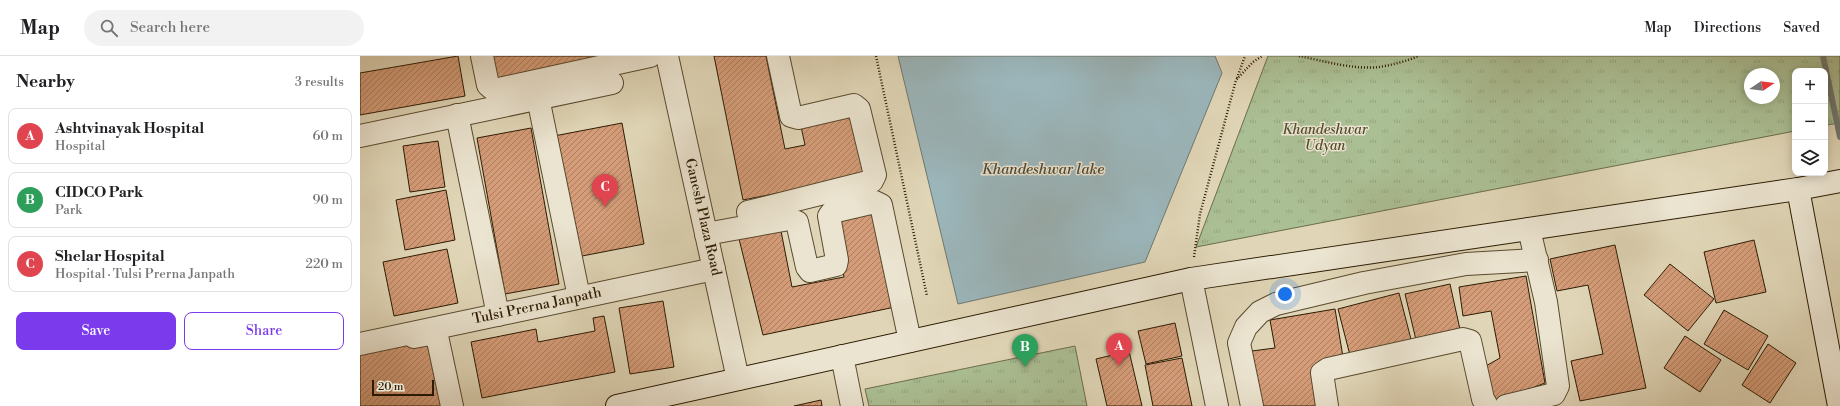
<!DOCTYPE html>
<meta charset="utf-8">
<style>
body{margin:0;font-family:"Libre Bodoni",serif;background:#f2f2f2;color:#202124}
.controls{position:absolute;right:12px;top:12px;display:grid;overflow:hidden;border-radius:8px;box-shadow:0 2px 10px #0003}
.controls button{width:36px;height:36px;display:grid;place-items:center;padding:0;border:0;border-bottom:1px solid #e0e0e0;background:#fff;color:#202124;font:20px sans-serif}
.compass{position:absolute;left:1384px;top:12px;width:36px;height:36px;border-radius:50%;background:#fff;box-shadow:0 2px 10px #0003;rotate:77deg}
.scale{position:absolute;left:12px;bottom:10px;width:62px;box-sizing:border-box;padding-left:4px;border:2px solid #2c1b02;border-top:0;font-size:11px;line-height:14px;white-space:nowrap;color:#2c1b02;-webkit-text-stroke:3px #ebe4d0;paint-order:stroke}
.you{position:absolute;left:925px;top:238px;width:14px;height:14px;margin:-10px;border:3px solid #fff;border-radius:50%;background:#1a73e8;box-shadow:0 0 0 6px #1a73e833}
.badge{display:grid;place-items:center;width:26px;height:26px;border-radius:50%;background:#7c3aed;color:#fff;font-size:13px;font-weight:700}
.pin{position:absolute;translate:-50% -33px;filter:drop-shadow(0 1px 2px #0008)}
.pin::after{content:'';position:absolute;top:21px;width:14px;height:12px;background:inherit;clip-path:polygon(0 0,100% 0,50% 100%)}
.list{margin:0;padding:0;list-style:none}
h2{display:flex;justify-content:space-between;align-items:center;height:52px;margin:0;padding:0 16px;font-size:17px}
h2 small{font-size:13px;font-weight:400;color:#757577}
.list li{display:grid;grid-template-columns:26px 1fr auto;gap:12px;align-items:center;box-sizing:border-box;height:56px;margin:0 8px 8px;padding:0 8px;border:1px solid #e0e0e0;border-radius:8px}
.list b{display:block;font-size:15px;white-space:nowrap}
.list p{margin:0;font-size:13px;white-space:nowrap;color:#757577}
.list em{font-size:13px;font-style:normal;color:#757577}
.actions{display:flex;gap:8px;padding:12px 16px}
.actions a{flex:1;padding:9px 0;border:1px solid #7c3aed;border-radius:8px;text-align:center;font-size:14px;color:#7c3aed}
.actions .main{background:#7c3aed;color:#fff}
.icon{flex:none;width:22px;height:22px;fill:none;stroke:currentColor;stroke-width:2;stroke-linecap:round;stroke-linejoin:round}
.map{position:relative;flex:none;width:1480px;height:350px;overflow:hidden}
header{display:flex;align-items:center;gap:24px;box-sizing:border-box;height:56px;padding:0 20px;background:#fff;border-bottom:1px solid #e0e0e0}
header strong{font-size:19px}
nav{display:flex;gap:22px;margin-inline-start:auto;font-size:14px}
.search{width:280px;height:36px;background:#f2f2f2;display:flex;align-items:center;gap:10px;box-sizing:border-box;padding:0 14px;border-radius:22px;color:#757577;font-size:15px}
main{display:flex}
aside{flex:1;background:#fff}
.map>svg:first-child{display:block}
</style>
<header>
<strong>Map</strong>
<div class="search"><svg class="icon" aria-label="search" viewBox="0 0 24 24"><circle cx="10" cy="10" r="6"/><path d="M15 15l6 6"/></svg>Search here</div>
<nav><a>Map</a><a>Directions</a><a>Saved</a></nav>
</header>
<main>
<aside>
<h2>Nearby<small>3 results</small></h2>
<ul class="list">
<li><span class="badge" style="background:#e0444e">A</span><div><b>Ashtvinayak Hospital</b><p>Hospital</p></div><em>60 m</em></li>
<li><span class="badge" style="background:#2e9e5b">B</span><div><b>CIDCO Park</b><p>Park</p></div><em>90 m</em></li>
<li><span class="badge" style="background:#e0444e">C</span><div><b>Shelar Hospital</b><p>Hospital · Tulsi Prerna Janpath</p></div><em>220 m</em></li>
</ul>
<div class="actions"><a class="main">Save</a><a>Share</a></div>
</aside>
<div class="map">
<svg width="1480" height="350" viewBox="0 0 1480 350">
<defs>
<pattern id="park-tufts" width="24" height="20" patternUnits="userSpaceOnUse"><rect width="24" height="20" fill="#abbf94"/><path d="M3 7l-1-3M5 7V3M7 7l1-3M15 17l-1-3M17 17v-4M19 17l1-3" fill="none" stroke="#93a47e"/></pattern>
<pattern id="building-hatch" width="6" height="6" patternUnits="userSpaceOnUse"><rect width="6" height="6" fill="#d49c78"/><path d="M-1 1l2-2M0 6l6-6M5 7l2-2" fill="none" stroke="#ac7e60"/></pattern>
</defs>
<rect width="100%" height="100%" fill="#e0d6b7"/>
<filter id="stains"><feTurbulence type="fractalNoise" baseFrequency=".005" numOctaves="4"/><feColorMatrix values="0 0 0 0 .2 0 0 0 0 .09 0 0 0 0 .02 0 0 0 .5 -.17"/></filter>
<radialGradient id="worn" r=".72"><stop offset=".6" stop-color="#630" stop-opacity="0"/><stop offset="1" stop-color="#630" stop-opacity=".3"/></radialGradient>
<g fill="url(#park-tufts)" stroke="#6c6d4b" fill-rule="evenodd">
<path d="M908 0H1480V67L1465 69V15H1435V75L836 191ZM1390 18H1414V42H1390Z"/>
<polygon points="715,290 727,350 509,350 505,333"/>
</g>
<polygon fill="#9bb6bb" stroke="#6f7871" points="538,0 855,0 862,17 785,206 598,248"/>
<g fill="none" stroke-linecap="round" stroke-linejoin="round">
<polyline stroke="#6f7871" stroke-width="6" points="1463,0 1480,81"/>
</g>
<g fill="url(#building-hatch)" stroke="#2c1b02">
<polygon points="98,0 105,40 0,59 0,17"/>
<polygon points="129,0 251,0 135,29"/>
<polygon points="354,0 406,0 425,93 445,89 440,66 495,55 508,119 383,144"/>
<polygon points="262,67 284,188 217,201 194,80"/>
<polygon points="171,72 199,228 145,238 117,82"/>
<polygon points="78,85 85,131 50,136 43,90"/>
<polygon points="86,134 95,184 45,194 36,144"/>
<polygon points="515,151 535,251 403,279 378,179 420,170 432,231 484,221 472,162"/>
<polygon points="1394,184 1406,236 1356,247 1344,196"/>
<polygon points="1255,189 1286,332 1220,345 1211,305 1243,298 1228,229 1197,235 1190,203"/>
<polygon points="87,193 98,247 34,260 23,206"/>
<polygon points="1310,208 1354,243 1328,275 1284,239"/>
<polygon points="1166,220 1185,327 1133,347 1124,311 1140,302 1131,255 1103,260 1099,231"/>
<polygon points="1090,228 1101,278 1057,288 1045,238"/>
<polygon points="1039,237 1053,291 992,307 978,253"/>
<polygon points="303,245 314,311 270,318 259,252"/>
<polygon points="975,253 984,307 953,312 959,350 900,350 892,295 915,292 910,264"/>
<polygon points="1364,254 1408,280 1388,314 1344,288"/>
<polygon points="244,260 255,316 122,342 111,286 176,273 178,286 235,275 233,262"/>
<polygon points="815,267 822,300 786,308 778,275"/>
<polygon points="1325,280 1361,304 1340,336 1304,312"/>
<polygon points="71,283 83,350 0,350 0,296"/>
<polygon points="1408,288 1436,307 1410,347 1382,329"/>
<polygon points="769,295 782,350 747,350 736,303"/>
<polygon points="822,302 832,350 793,350 785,309"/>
<polygon points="461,344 462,350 434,350"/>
</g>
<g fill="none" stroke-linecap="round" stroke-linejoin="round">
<defs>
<g id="street">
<polyline points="122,0 128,29 134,34 290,0"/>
<polyline points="307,0 378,323"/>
<polyline points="178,42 219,241"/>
<polyline points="97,59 138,259"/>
<polyline points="0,80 252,27"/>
<polyline points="388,156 512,125 515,119 499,53 494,49 438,62 431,60 418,0"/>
<polyline points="346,178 429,163 437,166 447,211 450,215 476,209 477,204 469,160 472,156 515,146 521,149 550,285"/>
<polyline points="831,223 857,350"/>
<polyline points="54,281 70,278 77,280 92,350"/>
<polyline points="0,288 354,213"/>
<polyline points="482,300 492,350"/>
<polyline points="892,350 879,287 886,271 900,256 916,248 1004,227 1106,208 1177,204"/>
<polyline points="967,350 962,317 968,313 1103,283 1110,285 1123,343 1127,350"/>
<polyline points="1146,350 1194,338 1198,330 1186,246 1169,173"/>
</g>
<g id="secondary">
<polyline points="1438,133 1479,350"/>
<polyline points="257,350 831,223 1438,133 1480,125"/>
</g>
</defs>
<use href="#street" stroke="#594a2f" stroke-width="24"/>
<use href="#secondary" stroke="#2c1b02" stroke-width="24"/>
<g stroke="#2c1b02" stroke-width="2.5" stroke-dasharray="1 2" stroke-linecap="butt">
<polyline points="516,0 567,240"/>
<path d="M939 0C964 5 994 14 1019 11 1033 9 1046 5 1059 0"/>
<polyline points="877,22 885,0"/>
<polyline points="834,201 840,158 876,24 893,6 902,0"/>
</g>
<use href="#street" stroke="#ebe4d0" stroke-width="22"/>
<use href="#secondary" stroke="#ebe4d0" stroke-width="22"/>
</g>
<g text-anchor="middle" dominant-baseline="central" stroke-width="3" stroke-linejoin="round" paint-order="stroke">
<g font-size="14" font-style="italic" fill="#524c2e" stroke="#ebe4d0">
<text x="965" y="74">Khandeshwar<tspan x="965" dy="16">Udyan</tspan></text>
</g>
<g font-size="14" fill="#2c1b02" stroke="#ebe4d0">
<text transform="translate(343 161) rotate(77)">Ganesh Plaza Road</text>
<text transform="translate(177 250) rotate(-12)">Tulsi Prerna Janpath</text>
</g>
<g font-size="15" font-style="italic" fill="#4d4a3a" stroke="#ebe4d0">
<text x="683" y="113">Khandeshwar lake</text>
</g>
</g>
<rect width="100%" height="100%" filter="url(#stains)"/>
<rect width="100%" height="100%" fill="url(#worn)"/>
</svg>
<div class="controls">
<button>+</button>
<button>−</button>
<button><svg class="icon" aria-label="layers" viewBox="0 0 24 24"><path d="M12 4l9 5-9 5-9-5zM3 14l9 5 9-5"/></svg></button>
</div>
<svg class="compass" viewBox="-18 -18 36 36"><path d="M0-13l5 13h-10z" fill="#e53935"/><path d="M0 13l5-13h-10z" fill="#757577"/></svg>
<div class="scale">20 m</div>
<div class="you"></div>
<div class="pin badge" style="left:759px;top:310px;background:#e0444e">A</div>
<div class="pin badge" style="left:665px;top:311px;background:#2e9e5b">B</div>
<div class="pin badge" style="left:245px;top:151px;background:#e0444e">C</div>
</div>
</main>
